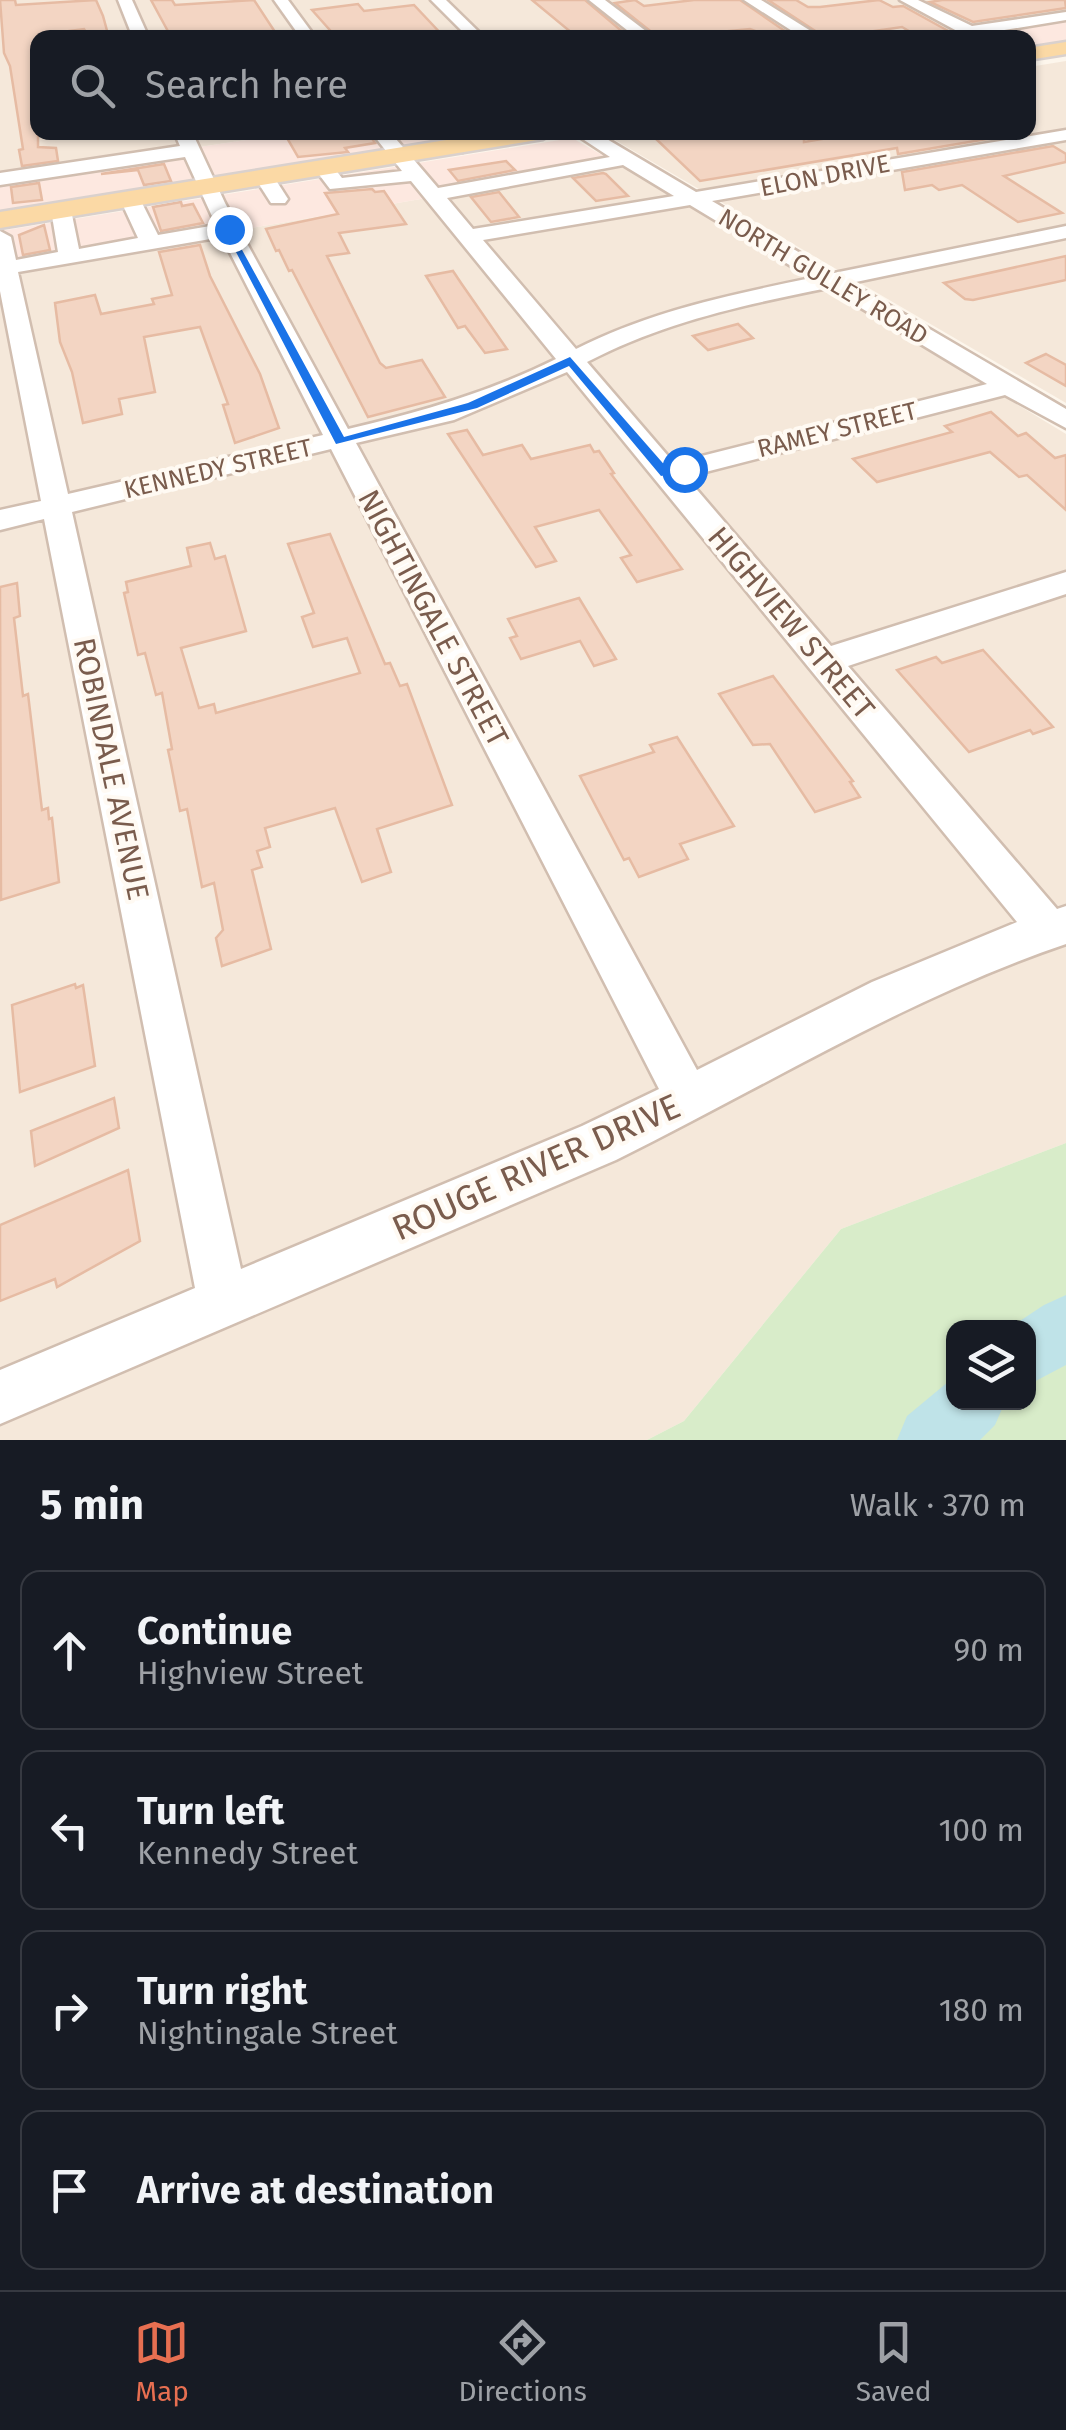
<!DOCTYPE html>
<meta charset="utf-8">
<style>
body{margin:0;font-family:"Fira Sans",sans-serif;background:#20242c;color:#f1f3f6}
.controls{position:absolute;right:30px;bottom:30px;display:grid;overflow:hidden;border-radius:20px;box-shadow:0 2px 8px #0004}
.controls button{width:90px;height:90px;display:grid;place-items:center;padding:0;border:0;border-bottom:2px solid #363941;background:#171b24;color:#f1f3f6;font:50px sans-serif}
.stop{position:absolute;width:30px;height:30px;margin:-22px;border:8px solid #1a73e8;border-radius:50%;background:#fff}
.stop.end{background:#1a73e8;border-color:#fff;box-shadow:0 2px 10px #0008}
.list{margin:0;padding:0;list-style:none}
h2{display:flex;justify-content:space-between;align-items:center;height:130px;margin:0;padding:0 40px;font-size:42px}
h2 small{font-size:32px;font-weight:400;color:#9ea1a6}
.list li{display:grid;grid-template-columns:65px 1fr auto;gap:30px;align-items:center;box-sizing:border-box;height:160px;margin:0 20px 20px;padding:0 20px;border:2px solid #363941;border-radius:20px}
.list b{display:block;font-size:38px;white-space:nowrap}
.list p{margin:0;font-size:32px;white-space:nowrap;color:#9ea1a6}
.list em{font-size:32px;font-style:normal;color:#9ea1a6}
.icon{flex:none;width:55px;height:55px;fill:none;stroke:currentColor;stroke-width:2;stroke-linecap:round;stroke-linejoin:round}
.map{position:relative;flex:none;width:1066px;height:1440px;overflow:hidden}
.search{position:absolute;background:#171b24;box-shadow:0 2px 8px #0004;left:30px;right:30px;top:30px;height:110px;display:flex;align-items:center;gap:25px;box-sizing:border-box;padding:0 35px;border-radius:20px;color:#9ea1a6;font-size:38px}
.sheet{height:850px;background:#171b24}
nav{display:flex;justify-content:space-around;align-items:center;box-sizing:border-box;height:140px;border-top:2px solid #363941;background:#171b24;font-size:28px;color:#9ea1a6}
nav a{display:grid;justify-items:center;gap:5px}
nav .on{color:#e76f51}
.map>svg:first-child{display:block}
</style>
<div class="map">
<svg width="1066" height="1440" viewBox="0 0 1066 1440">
<rect width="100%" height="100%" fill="#fdf6ec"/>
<g fill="#f5e8da">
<polygon points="0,0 430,0 470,37 38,38 38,132 292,133 0,177"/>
<polygon points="445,0 1048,0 1066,8 1066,14 914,37 486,38"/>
<polygon points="1066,61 1066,403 608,136 632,132 1028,132 1029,67"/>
<polygon points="620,165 1066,434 1066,1143 841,1229 684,1421 647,1440 0,1440 0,271"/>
</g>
<g fill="#fde8e0">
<polygon points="1066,14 1066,43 1029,49 1028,38 914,38"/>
<polygon points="292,133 500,133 0,213 0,177"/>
<polygon points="572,138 620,165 0,271 0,231"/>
</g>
<path fill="#d8ecc9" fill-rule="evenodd" d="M1066 1143V1440H647L684 1421 841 1229ZM954 1328H1028V1402H954Z"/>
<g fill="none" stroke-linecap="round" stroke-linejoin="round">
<g fill="#bfe3e8" fill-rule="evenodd">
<polygon points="1066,1295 1066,1365 1028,1385 1028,1328 1009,1328 1044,1305"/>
<polygon points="954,1377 954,1402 1005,1402 995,1425 980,1440 897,1440 907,1416"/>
</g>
</g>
<g fill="#f3d5c3" stroke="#e6bba3" stroke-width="2.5">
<polygon points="0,0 15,0 16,5 96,0 103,16 109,38 90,38 84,29 38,35 38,57 33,59 38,81 38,147 56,148 58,161 22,166 19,150 23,149 10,66 4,53"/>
<polygon points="151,0 172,0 175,5 254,0 279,38 190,38 190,32 170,35"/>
<polygon points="532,0 585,0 630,38 604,38 604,34 578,38"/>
<polygon points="635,0 644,6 694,0 740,0 795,38 774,38 750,29 659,38 615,3"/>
<polygon points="768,0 796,0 808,7 820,7 879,0 893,7 903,6 961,38 945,38 944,32 914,34 902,27 826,38"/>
<polygon points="942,0 1065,0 1066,8 973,22 930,2"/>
<polygon points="358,4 364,11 414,5 445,38 337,38 312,10"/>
<polygon points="319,132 368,132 375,143 345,148 348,152 298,157 287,138"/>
<polygon points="687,132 804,132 804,142 863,132 1028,132 898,154 897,148 700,181 655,138"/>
<polygon points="1053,146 1066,154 1066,162 1004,176 1062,213 1018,222 962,185 939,190 932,185 905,190 902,172"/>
<polygon points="506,161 515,170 458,181 449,170"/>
<polygon points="164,164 171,181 144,185 138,170 101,174"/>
<polygon points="603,173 606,174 628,196 596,201 573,178"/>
<polygon points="39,183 42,200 13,203 11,187"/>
<polygon points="372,189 375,192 384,191 406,224 339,233 349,253 327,256 380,363 386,368 422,360 445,397 368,417 292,270 289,271 279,250 276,251 266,229 338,214 325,193"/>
<polygon points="499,192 519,217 491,222 471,197"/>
<polygon points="181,202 182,206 193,204 203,223 161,231 153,207"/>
<polygon points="44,225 50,250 23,255 19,235"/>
<polygon points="200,245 210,276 260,374 279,428 235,443 223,405 228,404 200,327 144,337 155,392 119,399 122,414 83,423 72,372 60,342 55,303 95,295 101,314 154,304 152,299 172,295 159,252"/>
<polygon points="1066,256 1066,280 973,300 965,299 944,283"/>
<polygon points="453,271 461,283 507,349 485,353 465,326 458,328 426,276"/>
<polygon points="738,324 753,338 708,350 693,336"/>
<polygon points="1046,354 1066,365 1066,386 1026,363"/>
<polygon points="991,412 1018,436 1026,433 1055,458 1066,455 1066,510 1027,475 1019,477 990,452 877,482 853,459 952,432 945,426"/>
<polygon points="467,430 483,455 522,445 531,459 590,445 594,452 599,451 614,473 611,474 682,569 637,582 621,558 631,555 599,510 535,527 556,561 536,567 448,434"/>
<polygon points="330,534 385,664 390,663 400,686 407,684 452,805 377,829 391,872 362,882 335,808 265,828 270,847 257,851 262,867 252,870 271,949 222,966 216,938 223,930 214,883 202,887 187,809 180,811 171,764 168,750 172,749 162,693 156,695 145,653 138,655 124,593 128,592 126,582 191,566 187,548 210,543 215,559 225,556 246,631 181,648 199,708 214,704 216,713 360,673 347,638 313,647 302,617 314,613 288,544"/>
<polygon points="17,583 20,616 14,618 23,696 28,694 42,810 48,808 49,819 52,818 59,882 1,900 0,587"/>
<polygon points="579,598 616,659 594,666 580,641 521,659 510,638 517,636 508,619"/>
<polygon points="983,650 1025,696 1053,727 1033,734 1030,730 969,752 897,670 936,657 942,663"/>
<polygon points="773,676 853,781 850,782 860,797 815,812 770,744 753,745 719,694"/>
<polygon points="677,737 734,826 680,844 688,859 639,877 629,858 624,860 580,776 654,752 650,745"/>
<polygon points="75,984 76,988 83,985 95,1066 20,1092 12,1005"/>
<polygon points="114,1098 119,1128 35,1166 31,1131"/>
<polygon points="128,1170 140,1241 57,1287 55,1279 0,1301 0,1225"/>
</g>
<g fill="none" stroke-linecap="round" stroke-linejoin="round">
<defs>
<g id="minor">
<polygon points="118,0 132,0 149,38 133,38"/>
<polygon points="274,0 288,0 316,38 301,38"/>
<polygon points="431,0 446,0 485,38 469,38"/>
<polygon points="589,0 605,0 655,38 637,38"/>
<polygon points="744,0 761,0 822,38 803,38"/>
<polygon points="900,0 918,0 972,26 1066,12 1066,20 986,33 990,38 970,38"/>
<path d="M1066 130V140L712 201 834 273 1066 226V238L851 283 1066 409V428L1005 395 686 477 831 646 1066 572V594L848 666 1057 909 1066 906V944C907 998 764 1087 616 1160L0 1424V1370L195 1288 44 519 0 530V510L41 501 0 291V231L11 237 16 260 58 252 51 210 61 204 71 210 79 249 138 238 120 199 130 193 140 199 158 235 216 225 185 157 0 185V173L180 146 174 132H192L225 203 348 429C421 412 489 392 556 359L411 181 330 189 314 168 317 164H331L342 178 402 171 371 132H390L438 188 610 157 572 132H595L696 192ZM623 165 674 196 473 229 447 198ZM690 205 811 278C729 295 651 311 576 349L483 240ZM222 237 323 435 68 494 18 272ZM828 288 987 384 674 463 587 362C664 322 743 305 828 288ZM567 372 1017 922 872 982 697 1070 356 443 454 420ZM331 449 659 1089 582 1126 241 1269 72 512Z"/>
<polygon points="441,132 461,132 472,146 463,152 456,150"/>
<polygon points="265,172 272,174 288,199 285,203 271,203 255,178"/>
</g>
<g id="major">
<polygon points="1066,42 1066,54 1028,60 1028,48"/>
<polygon points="496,132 554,132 543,139 0,228 0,212"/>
</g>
</defs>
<use href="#minor" stroke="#d1beb0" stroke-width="5"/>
<use href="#major" stroke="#dad1cd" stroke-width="5"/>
<use href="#minor" fill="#fff" fill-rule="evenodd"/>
<use href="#major" fill="#fbd9a5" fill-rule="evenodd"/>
</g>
<polygon fill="#1a73e8" points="229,226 344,437 468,403 570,357 668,469 684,465 690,469 661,476 569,366 477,408 336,444 224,229"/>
<g text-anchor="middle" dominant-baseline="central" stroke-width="8" stroke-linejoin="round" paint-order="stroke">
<g font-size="25" fill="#7a5c4d" stroke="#fffaf3">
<text transform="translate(825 176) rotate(-11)">ELON DRIVE</text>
<text transform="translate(823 277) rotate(31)">NORTH GULLEY ROAD</text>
<text transform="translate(837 430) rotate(-14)">RAMEY STREET</text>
<text transform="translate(218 469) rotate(-13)">KENNEDY STREET</text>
</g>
<g font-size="30" fill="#7a5c4d" stroke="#fffaf3">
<text transform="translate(433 618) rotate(62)">NIGHTINGALE STREET</text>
<text transform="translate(791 623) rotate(50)">HIGHVIEW STREET</text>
<text transform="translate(111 769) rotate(78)">ROBINDALE AVENUE</text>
</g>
<g font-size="35" fill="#7a5c4d" stroke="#fffaf3">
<text transform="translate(536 1167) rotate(-24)">ROUGE RIVER DRIVE</text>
</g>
</g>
</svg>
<div class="controls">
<button><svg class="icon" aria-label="layers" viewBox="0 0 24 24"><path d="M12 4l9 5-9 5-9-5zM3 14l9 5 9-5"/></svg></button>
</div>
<div class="stop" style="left:684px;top:469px"></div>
<div class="stop end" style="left:229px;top:229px"></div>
<div class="search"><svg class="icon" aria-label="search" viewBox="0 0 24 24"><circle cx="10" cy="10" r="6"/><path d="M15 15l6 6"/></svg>Search here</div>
</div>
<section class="sheet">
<h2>5 min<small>Walk · 370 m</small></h2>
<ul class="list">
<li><svg class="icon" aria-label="ahead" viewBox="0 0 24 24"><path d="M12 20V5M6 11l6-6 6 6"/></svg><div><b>Continue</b><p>Highview Street</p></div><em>90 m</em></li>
<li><svg class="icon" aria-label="left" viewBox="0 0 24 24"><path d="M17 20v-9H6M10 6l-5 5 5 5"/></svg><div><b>Turn left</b><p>Kennedy Street</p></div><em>100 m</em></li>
<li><svg class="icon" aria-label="right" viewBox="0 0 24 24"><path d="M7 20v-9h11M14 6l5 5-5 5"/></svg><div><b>Turn right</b><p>Nightingale Street</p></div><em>180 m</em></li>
<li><svg class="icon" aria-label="arrive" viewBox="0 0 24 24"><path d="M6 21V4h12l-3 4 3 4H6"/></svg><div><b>Arrive at destination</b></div></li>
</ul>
</section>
<nav>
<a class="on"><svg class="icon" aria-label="map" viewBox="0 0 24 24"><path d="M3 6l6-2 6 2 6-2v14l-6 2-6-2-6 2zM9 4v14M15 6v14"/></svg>Map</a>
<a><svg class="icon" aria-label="directions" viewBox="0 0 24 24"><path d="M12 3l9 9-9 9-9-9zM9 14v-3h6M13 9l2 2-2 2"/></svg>Directions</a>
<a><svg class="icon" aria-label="saved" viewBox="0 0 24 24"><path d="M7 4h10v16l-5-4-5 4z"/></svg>Saved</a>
</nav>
